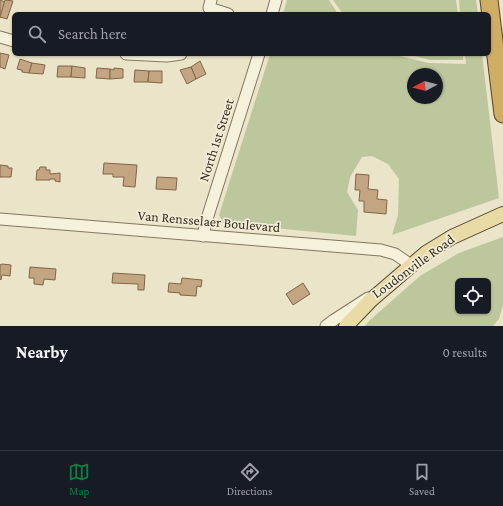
<!DOCTYPE html>
<style>
body{margin:0;font-family:"Crimson Pro",serif;background:#20242c;color:#f1f3f6}
.controls{position:absolute;right:12px;bottom:12px;display:grid;overflow:hidden;border-radius:6px;box-shadow:0 1px 3px #0004}
.controls button{width:36px;height:36px;display:grid;place-items:center;padding:0;border:0;border-bottom:1px solid #363941;background:#171b24;color:#f1f3f6;font:20px sans-serif}
.compass{position:absolute;left:407px;top:68px;width:36px;height:36px;border-radius:50%;background:#171b24;box-shadow:0 1px 3px #0004;rotate:263deg}
.list{margin:0;padding:0;list-style:none}
h2{display:flex;justify-content:space-between;align-items:center;height:52px;margin:0;padding:0 16px;font-size:17px}
h2 small{font-size:13px;font-weight:400;color:#9ea1a6}
.icon{flex:none;width:22px;height:22px;fill:none;stroke:currentColor;stroke-width:2;stroke-linecap:round;stroke-linejoin:round}
.map{position:relative;flex:none;width:503px;height:326px;overflow:hidden}
.search{position:absolute;background:#171b24;box-shadow:0 1px 3px #0004;left:12px;right:12px;top:12px;height:44px;display:flex;align-items:center;gap:10px;box-sizing:border-box;padding:0 14px;border-radius:6px;color:#9ea1a6;font-size:15px}
.sheet{height:124px;background:#171b24}
nav{display:flex;justify-content:space-around;align-items:center;box-sizing:border-box;height:56px;border-top:1px solid #363941;background:#171b24;font-size:11px;color:#9ea1a6}
nav a{display:grid;justify-items:center;gap:2px}
nav .on{color:#0b8043}
.map>svg:first-child{display:block}
</style>
<div class="map">
<svg width="503" height="326" viewBox="0 0 503 326">
<rect width="100%" height="100%" fill="#eae4c8"/>
<g fill="#bdc79d" fill-rule="evenodd">
<polygon points="287,0 329,0 338,14 283,14"/>
<polygon points="333,0 456,0 458,14 343,14"/>
<polygon points="459,0 476,0 478,14 460,14"/>
<path d="M270 54H391L429 63 466 64 465 54H482L499 198 392 235 398 215 399 179 388 164 372 156 362 157 350 177 347 192 358 210 356 236 223 223 219 215ZM413 74H437V98H413Z"/>
<polygon points="407,54 463,54 463,60 430,60"/>
<path d="M503 237V305L499 319 493 326H365L369 321 420 276 459 253ZM458 281H488V311H458Z"/>
</g>
<g fill="#c4a582" stroke="#816548">
<polygon points="0,0 5,2 0,18"/>
<polygon points="5,0 13,1 7,19 0,17"/>
<polygon points="0,53 9,55 5,69 0,67"/>
<polygon points="20,59 32,63 29,73 22,72 22,70 17,69"/>
<polygon points="200,61 206,74 196,79 191,67"/>
<polygon points="32,63 45,65 43,74 29,73"/>
<polygon points="58,66 72,66 71,77 57,77"/>
<polygon points="72,66 85,68 85,78 71,77"/>
<polygon points="191,67 196,79 187,84 180,70"/>
<polygon points="97,68 110,69 110,79 96,78"/>
<polygon points="114,68 123,69 123,78 110,79 110,69 114,70"/>
<polygon points="135,70 149,71 148,82 134,82"/>
<polygon points="149,71 162,71 162,83 148,82"/>
<polygon points="104,163 137,165 135,187 123,186 124,177 113,177 113,174 103,174"/>
<polygon points="0,165 8,166 8,168 12,168 11,177 0,177"/>
<polygon points="40,167 46,167 46,170 50,170 50,174 60,173 60,182 55,181 55,179 50,179 50,180 36,180 37,170 39,170"/>
<polygon points="356,174 369,175 368,189 378,190 377,199 387,200 386,214 364,212 364,201 359,201 360,190 355,190"/>
<polygon points="157,177 177,178 176,190 156,189"/>
<polygon points="2,264 11,265 10,276 2,275 1,280 0,279 0,265"/>
<polygon points="30,267 56,269 55,280 44,279 43,285 34,284 34,278 29,278"/>
<polygon points="113,273 145,275 144,290 138,290 138,284 112,283"/>
<polygon points="182,278 202,280 201,287 197,286 196,296 180,295 180,293 168,292 169,283 181,284"/>
<polygon points="303,283 310,294 293,305 286,294"/>
</g>
<g fill="none" stroke-linecap="round" stroke-linejoin="round">
<defs>
<g id="minor">
<polyline points="211,0 209,8 228,14"/>
<polyline points="272,14 276,0"/>
<polyline points="0,37 14,41"/>
<polyline points="126,54 167,56 181,54"/>
<polyline points="0,219 381,250 395,254 411,265"/>
<polyline points="203,236 206,222 259,54"/>
<polyline points="326,326 334,320 368,298"/>
</g>
<polyline id="major" points="346,326 371,300 426,253 452,237 503,214"/>
<polyline id="highway" points="489,0 503,114"/>
</defs>
<use href="#minor" stroke="#84775f" stroke-width="13"/>
<use href="#major" stroke="#524533" stroke-width="16"/>
<use href="#highway" stroke="#524533" stroke-width="19"/>
<use href="#minor" stroke="#f5f1db" stroke-width="11"/>
<use href="#major" stroke="#e8dba5" stroke-width="14"/>
<use href="#highway" stroke="#cfad63" stroke-width="17"/>
</g>
<g text-anchor="middle" dominant-baseline="central" stroke-width="3.5" stroke-linejoin="round" paint-order="stroke">
<g font-size="14" fill="#362e21" stroke="#f2edd7">
<text transform="translate(216 140) rotate(-72)">North 1st Street</text>
<text transform="translate(209 221) rotate(5)">Van Rensselaer Boulevard</text>
<text transform="translate(413 266) rotate(-36)">Loudonville Road</text>
</g>
</g>
</svg>
<div class="controls">
<button><svg class="icon" aria-label="locate" viewBox="0 0 24 24"><circle cx="12" cy="12" r="6"/><path d="M12 2v4M12 18v4M2 12h4M18 12h4"/></svg></button>
</div>
<svg class="compass" viewBox="-18 -18 36 36"><path d="M0-13l5 13h-10z" fill="#e53935"/><path d="M0 13l5-13h-10z" fill="#9ea1a6"/></svg>
<div class="search"><svg class="icon" aria-label="search" viewBox="0 0 24 24"><circle cx="10" cy="10" r="6"/><path d="M15 15l6 6"/></svg>Search here</div>
</div>
<section class="sheet">
<h2>Nearby<small>0 results</small></h2>
<ul class="list">
</ul>
</section>
<nav>
<a class="on"><svg class="icon" aria-label="map" viewBox="0 0 24 24"><path d="M3 6l6-2 6 2 6-2v14l-6 2-6-2-6 2zM9 4v14M15 6v14"/></svg>Map</a>
<a><svg class="icon" aria-label="directions" viewBox="0 0 24 24"><path d="M12 3l9 9-9 9-9-9zM9 14v-3h6M13 9l2 2-2 2"/></svg>Directions</a>
<a><svg class="icon" aria-label="saved" viewBox="0 0 24 24"><path d="M7 4h10v16l-5-4-5 4z"/></svg>Saved</a>
</nav>
